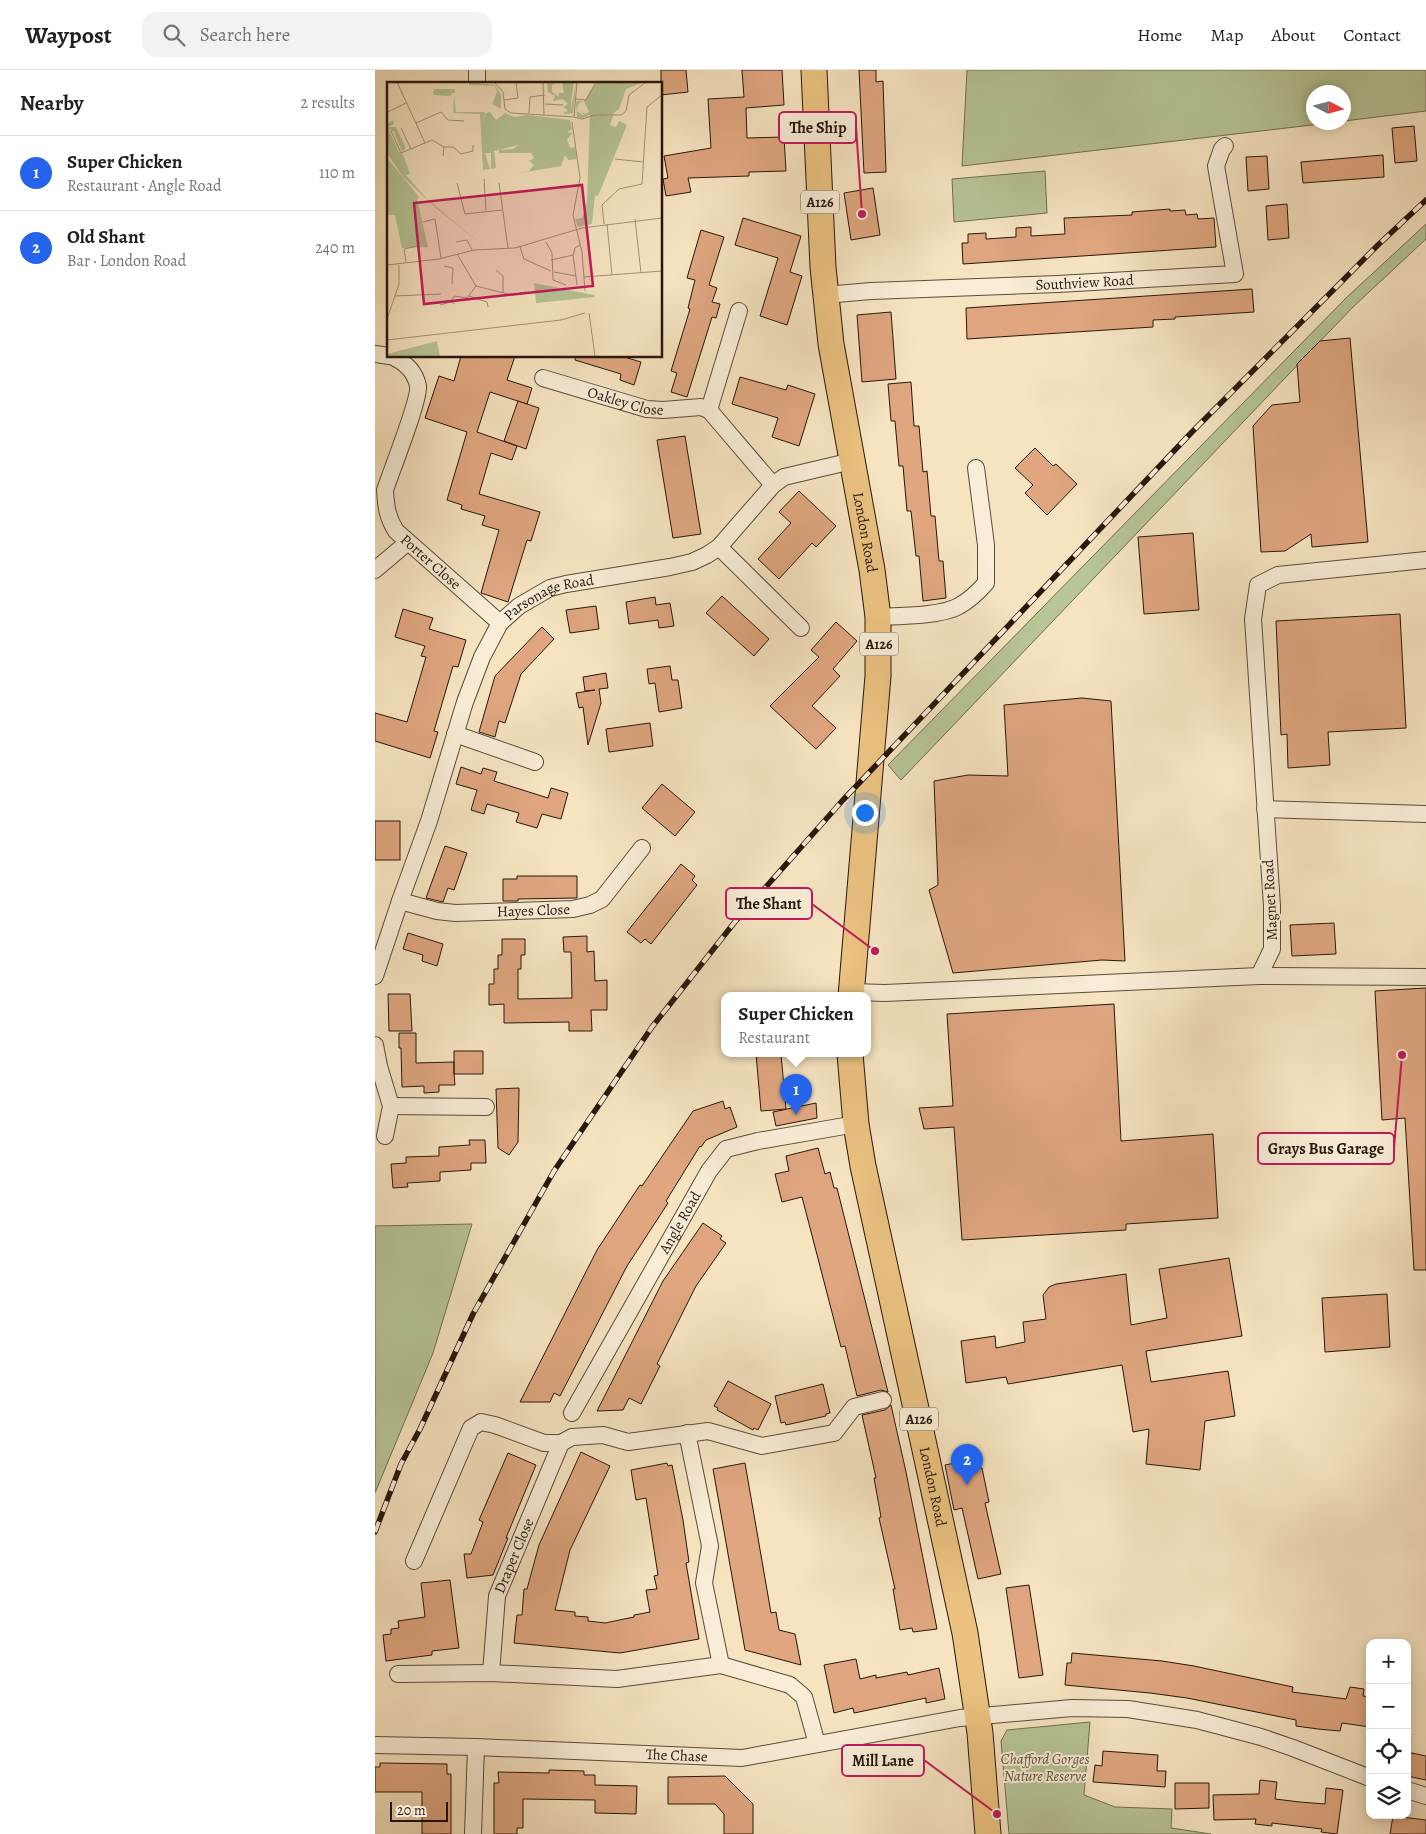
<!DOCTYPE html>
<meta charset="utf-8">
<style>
body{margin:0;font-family:Alegreya,serif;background:#f2f2f2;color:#202124}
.controls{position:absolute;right:15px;bottom:15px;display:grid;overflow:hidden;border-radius:10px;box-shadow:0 2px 12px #0003}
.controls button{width:45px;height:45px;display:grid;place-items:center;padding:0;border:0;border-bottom:1px solid #e0e0e0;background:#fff;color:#202124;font:25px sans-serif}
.compass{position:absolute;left:931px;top:15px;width:45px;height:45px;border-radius:50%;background:#fff;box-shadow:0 2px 12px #0003;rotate:96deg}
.scale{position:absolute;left:15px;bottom:12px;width:58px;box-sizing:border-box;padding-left:5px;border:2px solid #28160d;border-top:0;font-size:14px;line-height:18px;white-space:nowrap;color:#28160d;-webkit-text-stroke:4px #f9edd7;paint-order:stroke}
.you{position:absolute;left:489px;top:742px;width:18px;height:18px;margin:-12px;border:4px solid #fff;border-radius:50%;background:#1a73e8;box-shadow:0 0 0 8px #1a73e833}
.badge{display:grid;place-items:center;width:32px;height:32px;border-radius:50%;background:#2563eb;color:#fff;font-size:16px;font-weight:700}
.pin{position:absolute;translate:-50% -41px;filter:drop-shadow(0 1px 2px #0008)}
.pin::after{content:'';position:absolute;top:26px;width:18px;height:15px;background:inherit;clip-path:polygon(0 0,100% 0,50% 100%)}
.popup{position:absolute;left:346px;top:922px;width:150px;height:65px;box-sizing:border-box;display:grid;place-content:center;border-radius:10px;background:#fff;filter:drop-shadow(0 1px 4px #0005);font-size:16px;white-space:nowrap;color:#757577}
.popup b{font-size:19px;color:#202124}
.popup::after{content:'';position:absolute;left:50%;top:100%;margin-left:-10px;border:10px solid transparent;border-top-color:#fff}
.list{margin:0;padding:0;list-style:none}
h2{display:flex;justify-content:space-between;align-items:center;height:65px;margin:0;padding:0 20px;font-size:21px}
h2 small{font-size:16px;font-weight:400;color:#757577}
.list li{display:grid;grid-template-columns:32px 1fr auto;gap:15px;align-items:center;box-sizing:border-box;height:75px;padding:0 20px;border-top:1px solid #e0e0e0}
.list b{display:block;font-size:19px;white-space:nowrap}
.list p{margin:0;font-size:16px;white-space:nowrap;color:#757577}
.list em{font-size:16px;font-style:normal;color:#757577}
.icon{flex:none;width:28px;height:28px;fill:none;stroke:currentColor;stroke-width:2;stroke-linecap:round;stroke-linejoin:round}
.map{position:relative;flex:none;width:1051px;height:1764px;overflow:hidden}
header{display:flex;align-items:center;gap:30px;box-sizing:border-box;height:70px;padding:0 25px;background:#fff;border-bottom:1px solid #e0e0e0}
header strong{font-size:24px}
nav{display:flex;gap:28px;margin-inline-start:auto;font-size:18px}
.search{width:350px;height:45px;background:#f2f2f2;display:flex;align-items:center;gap:12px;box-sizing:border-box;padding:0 18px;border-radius:15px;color:#757577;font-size:19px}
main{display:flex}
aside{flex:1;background:#fff}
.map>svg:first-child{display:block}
</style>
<header>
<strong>Waypost</strong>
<div class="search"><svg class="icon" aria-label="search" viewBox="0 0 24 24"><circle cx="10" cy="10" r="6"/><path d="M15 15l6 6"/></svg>Search here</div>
<nav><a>Home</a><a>Map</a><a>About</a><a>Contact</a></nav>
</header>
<main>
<aside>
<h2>Nearby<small>2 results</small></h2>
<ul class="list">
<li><span class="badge">1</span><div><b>Super Chicken</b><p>Restaurant · Angle Road</p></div><em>110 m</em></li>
<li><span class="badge">2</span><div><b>Old Shant</b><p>Bar · London Road</p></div><em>240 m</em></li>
</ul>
</aside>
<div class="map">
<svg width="1051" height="1764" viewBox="0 0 1051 1764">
<rect width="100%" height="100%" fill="#f6e4c1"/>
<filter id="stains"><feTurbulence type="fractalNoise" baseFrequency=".004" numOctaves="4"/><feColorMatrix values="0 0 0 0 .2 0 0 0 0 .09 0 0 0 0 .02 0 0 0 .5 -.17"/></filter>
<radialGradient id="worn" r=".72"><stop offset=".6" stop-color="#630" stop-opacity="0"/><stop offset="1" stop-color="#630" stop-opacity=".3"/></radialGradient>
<g fill="#b7c597" stroke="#706e52">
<polygon points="592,0 1051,0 1051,41 969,51 968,22 938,22 938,52 954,53 587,96"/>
<polygon points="670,101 672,143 579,152 577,109"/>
<polygon points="1051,154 1051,169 978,237 526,710 513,695 971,228"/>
<polygon points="97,1154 58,1283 0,1423 0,1156"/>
<polygon points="715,1652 709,1725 740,1737 797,1739 796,1758 836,1764 634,1764 626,1671 632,1660"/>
</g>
<g fill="#dfa67f" stroke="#28160d">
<polygon points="286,0 311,0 313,22 286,25"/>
<polygon points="367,0 407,0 409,35 371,38 372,68 409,67 411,101 374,102 374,106 313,108 316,122 291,126 288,109 293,108 289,86 336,78 333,29 369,27"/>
<polygon points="484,0 501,0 501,12 508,11 511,102 489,103"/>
<polygon points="1039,56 1042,91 1020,93 1017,58"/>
<polygon points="1008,85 1009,107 928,113 926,92"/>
<polygon points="892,86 894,119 873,121 871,87"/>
<polygon points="498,118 505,165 476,170 469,123"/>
<polygon points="912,134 914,168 893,170 891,136"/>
<polygon points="795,139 795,141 810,140 811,145 822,144 823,149 839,148 841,177 588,194 587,173 593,173 593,164 611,163 611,169 641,167 641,158 656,157 656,166 690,164 689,148 757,145 757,142"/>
<polygon points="368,148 426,166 415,202 427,206 412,255 385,246 403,188 360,175"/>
<polygon points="326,160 349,167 334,215 342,218 337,232 345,234 341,248 337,247 312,327 296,322 302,303 296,301 315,239 313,238 320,210 312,208"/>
<polygon points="877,219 879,242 800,247 800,249 778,250 778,257 592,269 591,238"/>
<polygon points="516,242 521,309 487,312 482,245"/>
<polygon points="975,268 993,472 937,477 936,464 910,481 886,482 878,356 897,335 925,332 922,294 945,271"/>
<polygon points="86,286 140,286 132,310 157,318 152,334 115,322 102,362 142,376 137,390 116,383 104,424 165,442 156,471 152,470 133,532 106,523 124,460 107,455 110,446 86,439 87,435 72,430 92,362 50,348 64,306 79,311"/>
<polygon points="201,286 246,286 266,292 259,315 245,310 246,304 200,290"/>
<polygon points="365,307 411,320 413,315 440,324 424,376 397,367 403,348 357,334"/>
<polygon points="536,312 539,356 544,356 548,402 552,401 556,446 560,446 564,491 568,491 571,528 548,531 544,486 541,486 536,441 532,441 528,396 524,396 520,351 516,351 513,314"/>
<polygon points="143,331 164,338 151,379 129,371"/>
<polygon points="310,366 326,464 298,468 282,370"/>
<polygon points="660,378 678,396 681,394 702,414 672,445 650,423 658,415 640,398"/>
<polygon points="424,421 461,456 441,477 437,473 404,509 383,489 416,453 404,442"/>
<polygon points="818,463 824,540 769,544 763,467"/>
<polygon points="347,526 394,569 379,586 331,543"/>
<polygon points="280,527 281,535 295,533 299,556 284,558 283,550 254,554 251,532"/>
<polygon points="221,536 224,559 195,563 191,540"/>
<polygon points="28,539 58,548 54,559 91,570 83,597 78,596 59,661 63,662 55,688 0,671 0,643 32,652 51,587 46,586 50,576 20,567"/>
<polygon points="1025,544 1031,658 953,662 955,695 913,698 912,664 906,665 901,551"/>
<polygon points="461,552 482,571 458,599 465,606 437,636 461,658 441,679 395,636 444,587 436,580"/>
<polygon points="167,557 179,569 146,604 130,653 124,651 120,667 104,662 120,606"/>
<polygon points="295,596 297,610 303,610 307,638 284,642 280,613 274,614 272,599"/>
<polygon points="231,603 233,618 224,619 226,633 213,675 208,637 204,638 201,623 220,620 210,621 208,607"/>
<polygon points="707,628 736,631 750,891 727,890 578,903 554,820 563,815 559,711 593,705 633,706 629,635"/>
<polygon points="275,653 278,676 234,682 231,659"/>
<polygon points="86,697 106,704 108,698 122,702 119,711 173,728 176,718 193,723 186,749 167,744 162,758 141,752 144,743 112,734 109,744 96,740 102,720 81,714"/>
<polygon points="287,714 320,742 300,766 267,738"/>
<rect x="0" y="751" width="25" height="39"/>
<polygon points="70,776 92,783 79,820 73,818 68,832 51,828"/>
<polygon points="306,794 320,806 317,810 322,815 276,874 270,869 266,873 252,862"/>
<polygon points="142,806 202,806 202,828 143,829 143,831 128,831 128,809 142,809"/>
<polygon points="959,853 961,884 917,886 915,855"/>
<polygon points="33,863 68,874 62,896 47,891 48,885 28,879"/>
<polygon points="212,866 212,882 219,881 220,911 232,910 232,940 216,940 217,961 194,961 194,952 129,953 129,934 114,935 114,914 119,914 119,899 123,899 123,885 127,885 127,869 150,869 150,885 146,885 146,899 143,899 143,929 197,928 196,882 189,882 188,867"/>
<polygon points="1051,918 1051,1200 1039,1200 1030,1048 1007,1050 1000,921"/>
<polygon points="13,924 35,924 37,961 14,961"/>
<polygon points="739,934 746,1071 838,1064 843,1148 751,1154 751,1160 587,1170 579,1057 549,1059 544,1038 578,1036 572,944"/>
<polygon points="24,963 41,963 41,993 79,992 79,1004 79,981 108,981 108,1004 79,1004 80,1015 64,1015 64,1022 49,1023 49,1016 27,1017 26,978 24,978"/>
<polygon points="381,984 406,984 411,1039 386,1041"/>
<polygon points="144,1018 143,1072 134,1085 123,1078 121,1019"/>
<polygon points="348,1031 350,1039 355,1037 362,1057 331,1070 326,1077 325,1076 291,1131 293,1133 252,1196 185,1326 179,1323 175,1332 145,1332 222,1180 255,1130 265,1115 267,1116 318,1041"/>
<polygon points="441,1033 442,1048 401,1056 398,1042"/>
<polygon points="94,1070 110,1070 111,1093 96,1093 96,1100 65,1102 65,1111 32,1113 33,1117 18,1118 16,1094 31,1093 31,1087 64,1086 64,1077 95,1075"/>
<polygon points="443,1078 450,1104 455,1102 459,1118 462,1118 513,1322 506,1320 482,1326 470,1276 466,1277 427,1127 407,1132 400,1104 414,1101 411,1086"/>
<polygon points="328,1153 347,1166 345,1169 351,1173 321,1216 282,1294 285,1296 266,1334 254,1328 248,1340 222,1341 288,1211"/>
<polygon points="854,1188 867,1266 771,1281 776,1312 853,1301 860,1346 830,1351 825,1400 771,1394 774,1359 758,1362 747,1295 633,1314 631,1307 591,1313 586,1271 620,1266 621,1278 650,1272 648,1252 671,1249 668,1225 674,1217 681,1214 751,1204 756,1255 792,1248 784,1199"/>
<polygon points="1012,1224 1015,1277 950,1282 947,1228"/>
<polygon points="353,1311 396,1334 383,1360 379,1358 378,1360 342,1340 343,1338 339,1336"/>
<polygon points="448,1314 455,1343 451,1344 451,1346 411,1355 410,1352 406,1353 400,1326"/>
<polygon points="516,1335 531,1402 562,1559 538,1562 537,1558 525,1560 518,1519 520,1519 504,1448 506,1447 499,1408 501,1408 487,1345 510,1340"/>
<polygon points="206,1382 235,1396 195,1480 180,1540 200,1542 200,1546 213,1547 213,1551 230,1553 259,1547 259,1545 275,1542 271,1520 282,1519 279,1506 283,1505 271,1428 261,1430 256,1400 292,1393 293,1396 297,1395 308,1450 314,1492 311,1493 324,1569 245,1583 139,1573 142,1545 147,1545 149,1519 152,1519 164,1475"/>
<polygon points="133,1383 161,1395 131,1468 133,1468 118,1505 92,1508 89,1484 96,1484 108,1452 104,1450"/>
<polygon points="370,1393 396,1543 401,1542 404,1560 420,1564 426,1595 370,1580 338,1399"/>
<polygon points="580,1393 607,1398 614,1432 610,1433 626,1504 603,1509 587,1438 579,1440 570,1395"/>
<polygon points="75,1510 84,1578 57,1581 57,1585 11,1591 8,1565 16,1564 16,1559 24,1558 23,1551 50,1547 46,1513"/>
<polygon points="654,1515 668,1605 644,1608 631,1518"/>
<polygon points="697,1583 787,1591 819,1596 918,1617 917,1622 971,1629 975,1617 989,1619 988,1626 995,1627 995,1657 967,1653 965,1661 943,1659 921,1656 921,1650 812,1628 775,1623 690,1615 692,1593 696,1593"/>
<polygon points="481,1589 485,1609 501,1605 501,1608 532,1602 533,1605 564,1598 570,1629 551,1633 551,1628 479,1643 478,1638 459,1643 449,1595"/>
<polygon points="728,1681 783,1685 782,1701 791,1701 790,1717 718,1712 720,1695 727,1696"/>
<polygon points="1032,1682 1051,1686 1051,1710 1032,1706"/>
<polygon points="5,1693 72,1694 72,1704 76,1704 76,1764 47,1764 47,1722 0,1722 0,1697 5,1697"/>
<polygon points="174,1700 209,1701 209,1705 220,1705 220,1715 262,1716 261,1744 220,1743 220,1730 148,1729 148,1758 142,1758 142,1764 119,1764 119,1713 124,1713 123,1702 174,1703"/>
<polygon points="350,1706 378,1734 378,1764 349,1764 349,1744 340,1734 293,1734 293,1707"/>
<polygon points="885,1710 902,1712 900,1729 925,1732 950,1734 951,1718 968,1720 962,1764 946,1762 947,1759 897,1753 897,1756 880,1754 881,1749 839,1750 838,1725 884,1724"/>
<polygon points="800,1713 834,1713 834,1738 800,1739"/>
<polygon points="1018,1746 1051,1750 1051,1764 1015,1764"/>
</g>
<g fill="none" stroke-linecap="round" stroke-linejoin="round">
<defs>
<g id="minor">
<polyline points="102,14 102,0"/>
<path id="s1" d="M450 225 496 221 683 214 860 204 841 96 847 79 850 76"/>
<polyline points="0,284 14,286"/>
<path id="s2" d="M16 286C30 292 40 301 43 316 45 329 16 402 10 420 11 436 12 447 21 461L125 553"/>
<path id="s3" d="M168 308 272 339 288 340 326 337 334 340 364 241"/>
<polyline points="334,340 398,415"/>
<polyline points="344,477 426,558"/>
<polyline points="0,500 33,472"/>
<path d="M503 547C524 546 567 546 584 536 595 530 603 522 611 513V475L601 398"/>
<polyline points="80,664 160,692"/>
<polyline points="890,739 1051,744"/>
<path id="s4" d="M25 831 62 841 80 843 198 839 215 835 227 829 267 778"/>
<path id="s5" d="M0 906 25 831 54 751 90 632 107 587 125 553 144 536 175 518 191 514 295 497 317 492 332 485 344 477 398 415 409 407 477 391"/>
<polyline points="884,906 897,879 897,836 878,549 883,515 903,505 1051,490"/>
<polyline points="476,922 510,923 884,906 1051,907"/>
<polyline points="0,975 4,996 16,1036 10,1066"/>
<polyline points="16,1036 111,1037"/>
<path id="s6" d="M197 1343 334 1101 351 1079 383 1071 481 1054"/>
<polyline points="312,1363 335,1476 329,1513 346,1595 415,1615 429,1627 442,1674"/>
<polyline points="39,1491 96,1358 106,1352 120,1355 169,1373 186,1373 197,1367 228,1365 253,1372 333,1361 387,1376 459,1363 479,1337 508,1330"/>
<path id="s7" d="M116 1603 122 1526 186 1373"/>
<polyline points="23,1604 116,1603 242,1609 346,1595"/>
<path id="s8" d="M0 1675 101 1677 367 1688 585 1648 697 1638 753 1639 822 1650 886 1667 918 1678 995 1708"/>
<polyline points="1032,1720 1051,1726"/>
<polyline points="98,1764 101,1677"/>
</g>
<g id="primary">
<path id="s9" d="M439 0 448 197 456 274 497 500 503 547V606L476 926"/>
<path id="s10" d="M475 984 481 1054 488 1096 590 1563 605 1663 613 1764"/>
</g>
</defs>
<use href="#minor" stroke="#5c4a3a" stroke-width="18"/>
<use href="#primary" stroke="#28160d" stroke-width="27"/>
<use href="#minor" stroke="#f9edd7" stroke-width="16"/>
<use href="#primary" stroke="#ebc280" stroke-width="25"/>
<defs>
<polyline id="rail" points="0,1462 26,1394 45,1359 98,1244 179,1101 277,957 359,853 468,730 816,363 1003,175 1051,130"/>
</defs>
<use href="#rail" stroke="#28160d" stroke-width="5.5"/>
<use href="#rail" stroke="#f9edd7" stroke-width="4" stroke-dasharray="11" stroke-linecap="butt"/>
</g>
<g text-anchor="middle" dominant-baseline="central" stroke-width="4" stroke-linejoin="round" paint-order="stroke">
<g fill="#f9edd7" stroke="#67564a" stroke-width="1">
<rect x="426" y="120.5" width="38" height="23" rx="4"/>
<rect x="485" y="562.5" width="38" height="23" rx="4"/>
<rect x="525" y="1337.5" width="38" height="23" rx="4"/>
</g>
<g font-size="14" font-weight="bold" fill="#28160d">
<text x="445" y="132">A126</text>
<text x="504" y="574">A126</text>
<text x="544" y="1349">A126</text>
</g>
<g font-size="15" fill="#28160d" stroke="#f9edd7">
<text stroke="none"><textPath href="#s1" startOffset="260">Southview Road</textPath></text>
<text stroke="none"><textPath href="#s3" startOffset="86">Oakley Close</textPath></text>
<text stroke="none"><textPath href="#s9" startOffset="466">London Road</textPath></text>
<text stroke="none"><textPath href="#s2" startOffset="241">Porter Close</textPath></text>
<text stroke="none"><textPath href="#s5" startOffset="432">Parsonage Road</textPath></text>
<text transform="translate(895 830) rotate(-93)">Magnet Road</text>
<text stroke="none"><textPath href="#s4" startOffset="135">Hayes Close</textPath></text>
<text stroke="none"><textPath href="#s6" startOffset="219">Angle Road</textPath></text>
<text stroke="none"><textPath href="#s10" startOffset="441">London Road</textPath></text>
<text stroke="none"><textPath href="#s7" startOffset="121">Draper Close</textPath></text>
<text stroke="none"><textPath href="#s8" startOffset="302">The Chase</textPath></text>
</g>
<g font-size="15" font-style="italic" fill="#5a533d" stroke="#f9edd7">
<text x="670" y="1689">Chafford Gorges<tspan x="670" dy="17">Nature Reserve</tspan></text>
</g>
</g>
<g transform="translate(12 12)">
<rect width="275" height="275" fill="#f6e4c1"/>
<path d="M82 0 108 3 114 13V27L105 22 110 10 108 4 82 3ZM170 0 165 3V10L172 15V11H177L175 0H187L184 20V28L189 0 186 31 176 32 181 28 176 25 181 22 176 17 166 19 168 14 161 10 160 1ZM210 0H257L239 7 232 27 227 31 223 43 229 45 232 39 240 43 211 114 208 113 205 142 191 145 188 137 195 136 200 120 203 33 196 36 190 35 189 20 191 19H195L191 22 190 29 197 34 195 29 198 32 202 30 197 19ZM47 7H68V10L63 14 46 13ZM67 14 69 30H98L97 38 99 31 103 30 109 38 118 31 127 35 141 33 183 38 185 47 180 50 185 51 180 58 183 66 188 65 190 77 181 78 178 73 174 84 127 92 142 89 147 83 142 79 147 76 144 71H112V68L126 67 131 63 107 69 109 86 104 87V71H98L103 87 96 88 93 32 66 31ZM6 39 7 42 1 45H9L19 66 15 70 7 50 2 48 12 70 16 72 23 92 19 93 40 117 99 166 49 126 16 95 0 71V41ZM0 76 32 115 30 117 41 165 15 166 8 133H0ZM147 201 207 213 208 215 149 221ZM50 259 53 275H0V272Z" fill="#b7c597"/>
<path fill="none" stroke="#a49279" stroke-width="1" d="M10 0 38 61M107 0 116 10 118 27 124 31 187 35M156 0 157 33M189 17 199 18 209 0M117 18 131 16 129 0M158 22 176 23M0 27 1 30 19 21M142 31 143 15 158 13M187 35 195 37 208 33H234L239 29 242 13 259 0M187 35 190 0M185 40 193 96 186 133 195 170 198 209M29 41 54 30 61 38 77 39M14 46 24 67M4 49 14 71 45 58 57 65 56 74M57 65H66L74 72 86 69V63M228 77 256 80M97 97 99 129M70 101 78 132 115 128M112 101 121 166M248 137 254 191M36 140 48 137 54 176M217 142 215 123 232 107 255 102 260 25 275 13M220 142 225 193M69 160 80 158 85 168M159 160 165 171 166 198 179 203M133 165 137 177 164 189M70 172 89 204 125 213 139 210M186 173 190 203M164 178 186 173 188 166 193 163M19 180 17 167 30 164M0 183 52 177 87 168 128 166 195 146 275 136M57 184 66 186 65 202M109 188 116 194V211M167 190 189 194M197 195 275 189M7 214 54 212M82 214 100 220 101 225M64 220 67 214 80 216 89 204M53 223 64 220 68 222M202 231 208 274M0 237 12 202V183M0 258 174 238 198 231"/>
<path fill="#c2185b" fill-opacity="0.15" stroke="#c2185b" stroke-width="2.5" d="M195 103 206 204 37 222 27 121Z"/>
<rect width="275" height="275" fill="none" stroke="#28160d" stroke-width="2.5"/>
</g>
<path fill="none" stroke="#c2185b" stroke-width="2" d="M487 144L481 57M500 881L437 834M1027 985L1019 1078M622 1744L549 1690"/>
<g fill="#c2185b" stroke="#f9edd7" stroke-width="2">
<circle cx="487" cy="144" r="5"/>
<circle cx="500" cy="881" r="5"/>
<circle cx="1027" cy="985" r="5"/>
<circle cx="622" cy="1744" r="5"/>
</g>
<g fill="#f9edd7" stroke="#c2185b" stroke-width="2">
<rect x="404" y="42" width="77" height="31" rx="5"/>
<rect x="351" y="818" width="86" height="31" rx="5"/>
<rect x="883" y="1063" width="136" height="31" rx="5"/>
<rect x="467" y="1675" width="82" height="31" rx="5"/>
</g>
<g font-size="16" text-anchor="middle" font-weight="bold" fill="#28160d">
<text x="443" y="63">The Ship</text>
<text x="394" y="839">The Shant</text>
<text x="951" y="1084">Grays Bus Garage</text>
<text x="508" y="1696">Mill Lane</text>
</g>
<rect width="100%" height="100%" filter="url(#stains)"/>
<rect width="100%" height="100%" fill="url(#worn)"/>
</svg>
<div class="controls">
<button>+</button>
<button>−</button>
<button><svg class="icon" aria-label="locate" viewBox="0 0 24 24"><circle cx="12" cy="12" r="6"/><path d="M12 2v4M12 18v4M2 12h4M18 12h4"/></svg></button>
<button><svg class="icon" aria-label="layers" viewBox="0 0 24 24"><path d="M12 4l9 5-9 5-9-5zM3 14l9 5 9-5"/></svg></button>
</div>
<svg class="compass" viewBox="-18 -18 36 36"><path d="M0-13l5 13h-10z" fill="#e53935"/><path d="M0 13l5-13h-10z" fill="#757577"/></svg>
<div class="scale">20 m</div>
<div class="you"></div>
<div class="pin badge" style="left:421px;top:1045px">1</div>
<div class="popup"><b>Super Chicken</b>Restaurant</div>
<div class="pin badge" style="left:592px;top:1415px">2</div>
</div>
</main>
